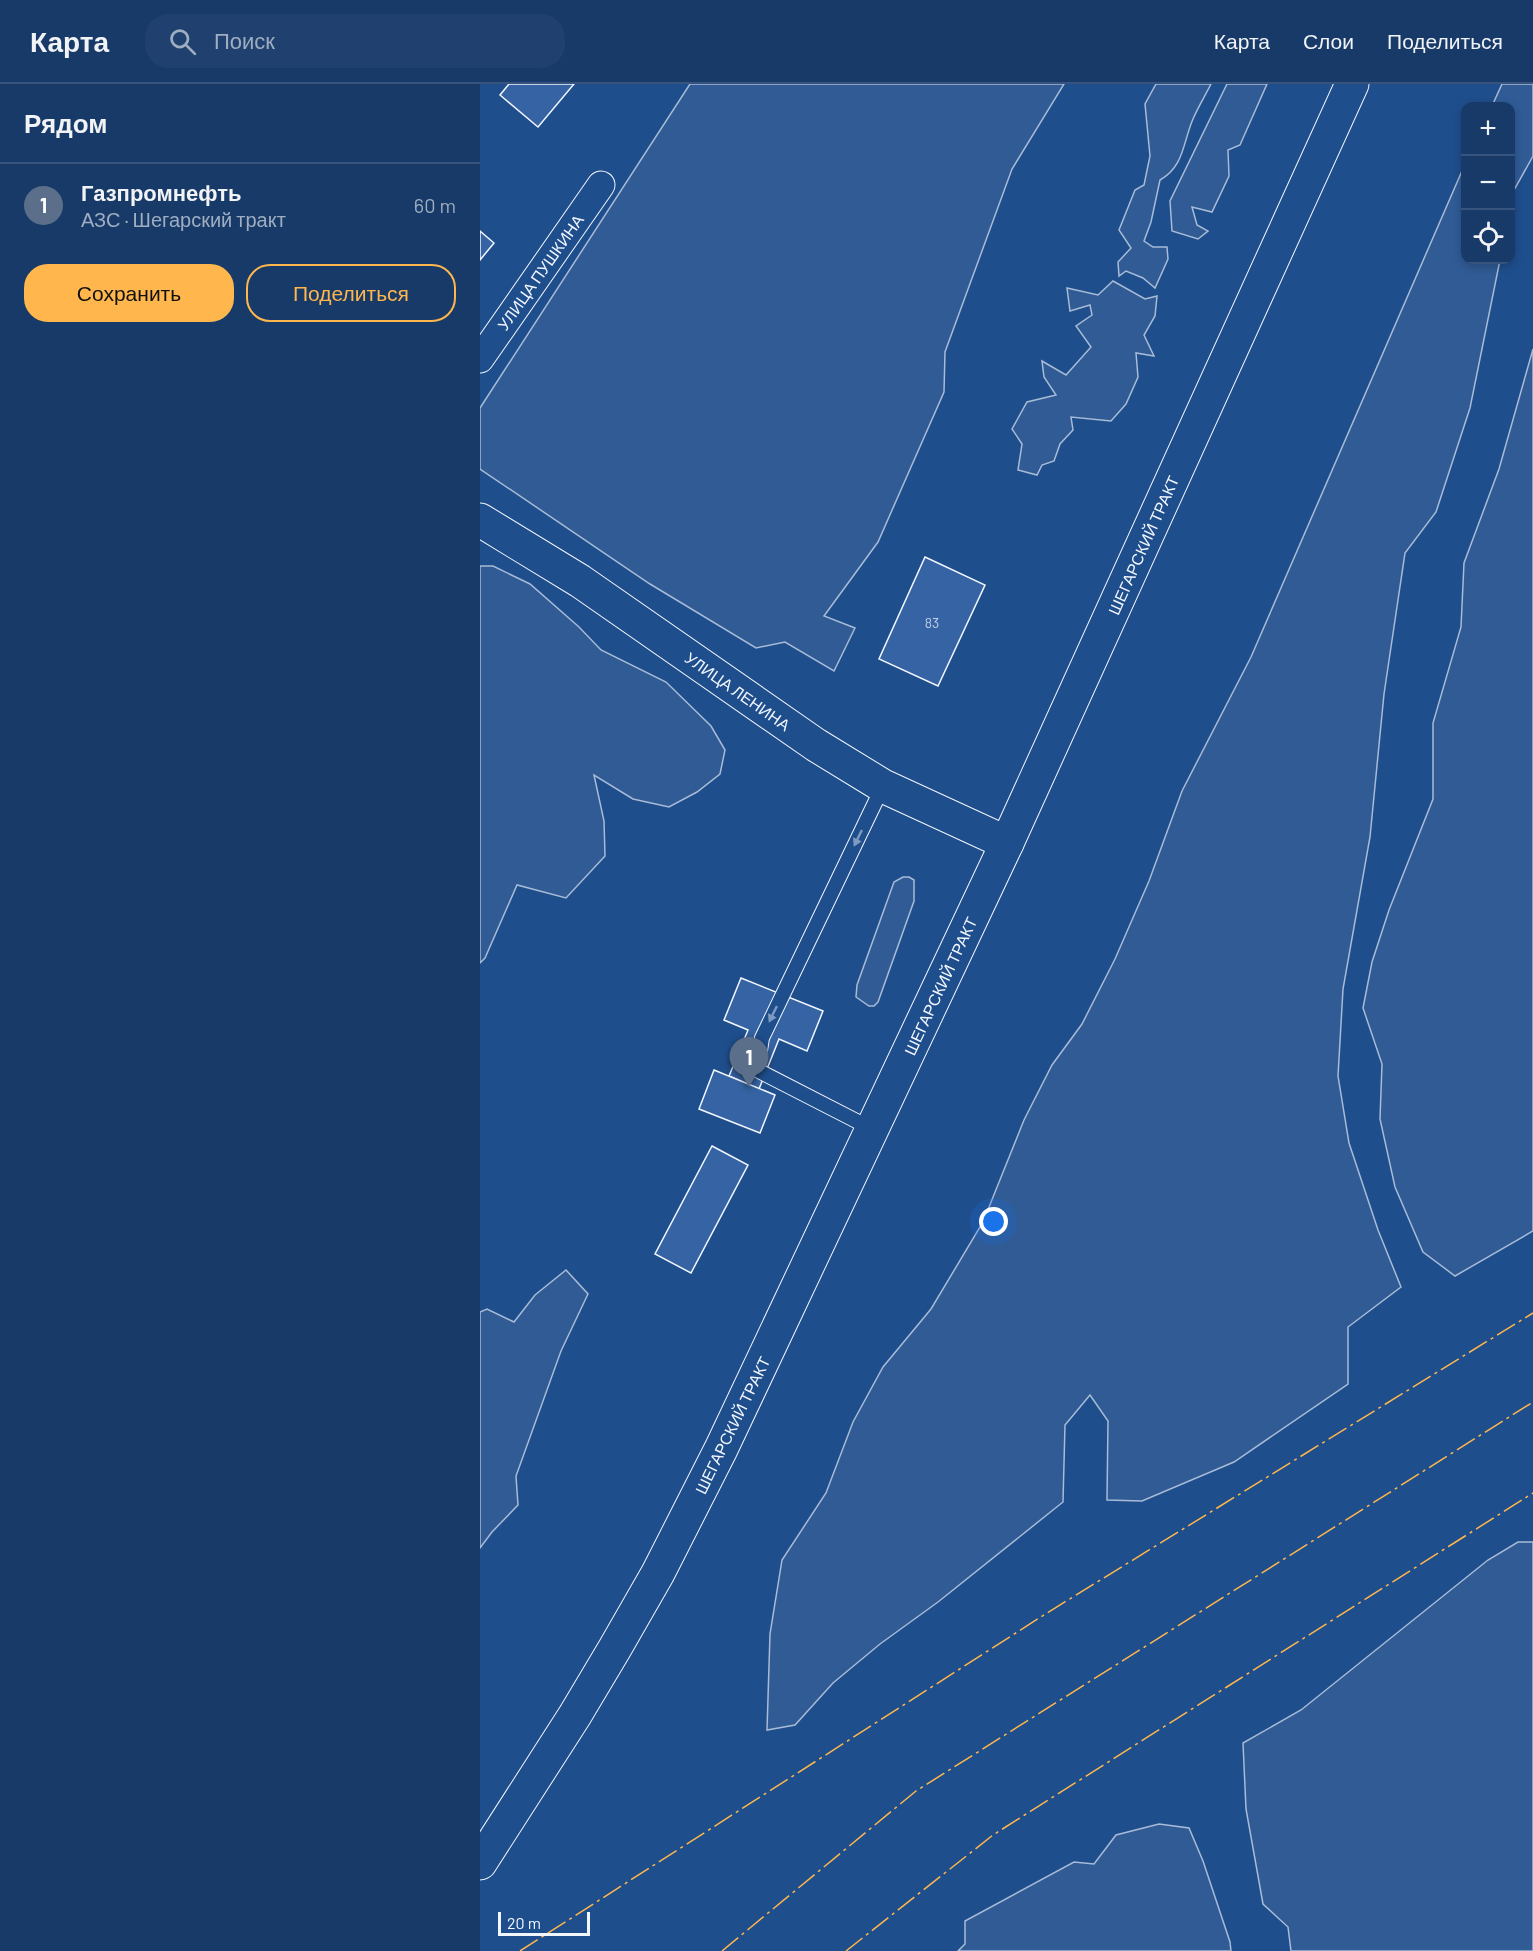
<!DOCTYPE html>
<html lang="ru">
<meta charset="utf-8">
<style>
body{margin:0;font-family:Barlow,sans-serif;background:#20416f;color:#f1f3f6}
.controls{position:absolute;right:18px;top:18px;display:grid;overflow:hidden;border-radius:12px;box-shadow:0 3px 9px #0003}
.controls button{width:54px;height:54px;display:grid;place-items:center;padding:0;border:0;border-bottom:2px solid #36547d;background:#173a69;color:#f1f3f6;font:30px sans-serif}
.scale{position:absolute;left:18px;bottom:15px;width:92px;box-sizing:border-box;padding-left:6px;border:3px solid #f2f6ff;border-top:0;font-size:16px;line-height:21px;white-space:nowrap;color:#f2f6ff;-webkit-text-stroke:4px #1f4e8c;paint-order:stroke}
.you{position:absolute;left:514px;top:1138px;width:21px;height:21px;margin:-15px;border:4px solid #fff;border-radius:50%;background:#1a73e8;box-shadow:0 0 0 9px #1a73e833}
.badge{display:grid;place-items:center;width:39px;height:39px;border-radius:50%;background:#ffb74d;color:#fff;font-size:20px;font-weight:700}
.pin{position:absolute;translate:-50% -50px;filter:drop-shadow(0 2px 3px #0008)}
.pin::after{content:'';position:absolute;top:32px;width:21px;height:18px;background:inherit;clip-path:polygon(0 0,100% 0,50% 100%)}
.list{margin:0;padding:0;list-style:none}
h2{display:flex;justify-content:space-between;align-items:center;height:78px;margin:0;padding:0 24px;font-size:26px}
h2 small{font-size:20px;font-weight:400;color:#9eadc0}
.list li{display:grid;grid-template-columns:39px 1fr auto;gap:18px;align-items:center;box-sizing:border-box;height:84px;padding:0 24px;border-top:2px solid #36547d}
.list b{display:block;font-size:22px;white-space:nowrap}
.list p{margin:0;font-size:20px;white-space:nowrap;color:#9eadc0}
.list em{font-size:20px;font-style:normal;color:#9eadc0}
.actions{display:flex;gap:12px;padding:18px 24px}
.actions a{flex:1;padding:14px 0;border:2px solid #ffb74d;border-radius:24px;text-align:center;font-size:21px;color:#ffb74d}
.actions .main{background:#ffb74d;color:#111}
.icon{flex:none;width:33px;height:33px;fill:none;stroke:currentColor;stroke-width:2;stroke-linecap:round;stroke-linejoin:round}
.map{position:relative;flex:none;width:1053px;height:1867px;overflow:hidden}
header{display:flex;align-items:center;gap:36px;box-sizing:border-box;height:84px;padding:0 30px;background:#173a69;border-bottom:2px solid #36547d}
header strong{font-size:28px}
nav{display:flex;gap:33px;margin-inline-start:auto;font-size:21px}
.search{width:420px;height:54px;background:#20416f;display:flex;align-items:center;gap:15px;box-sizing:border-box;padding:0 21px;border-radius:24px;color:#9eadc0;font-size:22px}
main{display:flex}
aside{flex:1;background:#173a69}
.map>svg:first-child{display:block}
</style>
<header>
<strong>Карта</strong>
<div class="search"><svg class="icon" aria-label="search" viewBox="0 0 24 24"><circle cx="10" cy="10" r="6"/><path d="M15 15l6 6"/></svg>Поиск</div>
<nav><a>Карта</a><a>Слои</a><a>Поделиться</a></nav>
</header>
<main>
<aside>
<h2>Рядом<small></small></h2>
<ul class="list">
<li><span class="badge" style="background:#5c6f8a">1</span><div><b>Газпромнефть</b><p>АЗС · Шегарский тракт</p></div><em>60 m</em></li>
</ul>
<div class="actions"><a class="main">Сохранить</a><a>Поделиться</a></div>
</aside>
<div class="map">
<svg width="1053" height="1867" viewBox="0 0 1053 1867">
<rect width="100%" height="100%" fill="#1f4e8c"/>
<g fill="#305b95" stroke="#a8bbd7" stroke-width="1.5">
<polygon points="210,0 584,0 532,85 465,268 464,308 398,458 344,532 375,544 354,587 305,558 276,564 170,500 0,385 0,324"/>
<path d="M676 0H731C725 12 718 23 713 35 703 58 704 83 680 96L671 138 664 157 673 163H687L688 175 675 204 663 194 646 187 639 192 638 178 651 164 639 146 655 106 664 101 670 72 665 20Z"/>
<polygon points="747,0 787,0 760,61 748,66 749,92 732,128 712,123 717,141 728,147 718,155 692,147 690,117"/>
<polygon points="1022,0 1053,0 1053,72 1033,108 1031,122 1030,22 1012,22"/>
<polygon points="985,80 986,176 1020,176 990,324 956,428 925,469 904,610 890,753 863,905 858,992 869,1059 898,1146 921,1203 868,1243 868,1300 754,1378 662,1417 627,1416 628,1337 610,1311 585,1341 583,1418 458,1518 400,1560 353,1599 315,1641 287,1646 290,1550 302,1476 346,1409 373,1338 403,1283 451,1225 503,1138 544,1036 572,981 602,940 635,875 669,797 702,707 771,573"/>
<polygon points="633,197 665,215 677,212 675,232 664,251 674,272 656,269 658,293 646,320 631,337 591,333 593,346 580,360 574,377 562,381 557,391 538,386 542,360 532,345 547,318 576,311 564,293 562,277 586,291 611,263 596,242 612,231 610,221 590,227 587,204 618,211"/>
<polygon points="1053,265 1053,1147 975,1192 943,1168 915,1103 900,1035 902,980 883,924 892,878 909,826 953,715 953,639 981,543 984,479 1019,385"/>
<polygon points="0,482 13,482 50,500 99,543 121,566 186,598 231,642 245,666 240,690 217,708 189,723 153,715 114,691 124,737 125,772 86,814 37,801 5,874 0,879"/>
<polygon points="423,793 429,793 434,796 434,817 398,918 394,922 389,922 376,913 377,901 414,798"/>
<polygon points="86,1186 108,1210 81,1267 36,1392 38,1421 12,1448 0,1464 0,1228 7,1225 34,1238 55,1211"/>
<polygon points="1038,1458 1053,1458 1053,1867 811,1867 808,1843 783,1820 766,1725 763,1659 821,1626 1008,1476"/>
<polygon points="679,1740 709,1744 723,1777 750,1858 751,1867 478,1867 485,1860 485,1837 594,1778 614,1780 636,1751"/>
</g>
<g fill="#3563a3" stroke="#f2f6ff" stroke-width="1.5">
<polygon points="29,0 94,0 58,43 20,11"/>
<polygon points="0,147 14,159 0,176"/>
<polygon points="445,473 505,501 458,602 399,575"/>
<polygon points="261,894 343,927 327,967 299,955 279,1005 249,992 268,946 244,936"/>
<polygon points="234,986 295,1011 280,1049 219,1025"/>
<polygon points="232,1062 268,1081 211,1189 175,1170"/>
</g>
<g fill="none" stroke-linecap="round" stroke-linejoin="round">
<defs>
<polyline id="lane" points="392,1045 277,986 282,954 403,702"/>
<polyline id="street" points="0,275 121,101"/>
<polyline id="secondary" points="0,436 100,497 336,661 403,702 527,759"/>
<polyline id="primary" points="0,1779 95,1631 135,1564 178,1489 241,1365 527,759 872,0"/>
</defs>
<use href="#lane" stroke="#f2f6ff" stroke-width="16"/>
<use href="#street" stroke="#f2f6ff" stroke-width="29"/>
<use href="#secondary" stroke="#f2f6ff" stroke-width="35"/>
<use href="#primary" stroke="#f2f6ff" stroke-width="35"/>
<use href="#lane" stroke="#1f4e8c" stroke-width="14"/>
<use href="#street" stroke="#1f4e8c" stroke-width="27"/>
<use href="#secondary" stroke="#1f4e8c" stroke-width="33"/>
<use href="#primary" stroke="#1f4e8c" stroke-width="33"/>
<g stroke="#ffb74d" stroke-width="1.5" stroke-dasharray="21 4.5 3 4.5" stroke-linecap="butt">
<polyline points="40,1867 567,1529 1053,1229"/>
<polyline points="242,1867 436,1707 1053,1318"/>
<polyline points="366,1867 513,1751 1053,1409"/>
</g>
</g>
<defs><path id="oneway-solid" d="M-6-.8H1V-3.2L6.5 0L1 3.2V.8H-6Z" transform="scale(1.5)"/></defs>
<g fill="#7e9ac0">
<use href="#oneway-solid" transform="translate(378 754) rotate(116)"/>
<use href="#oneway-solid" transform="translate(293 930) rotate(116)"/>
</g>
<g text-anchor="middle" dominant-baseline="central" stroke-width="4.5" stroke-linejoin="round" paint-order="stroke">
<g font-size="14" fill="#c3d1e8">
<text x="452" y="538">83</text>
</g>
<g font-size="16" fill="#f2f6ff" stroke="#1f4e8c">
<text transform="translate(60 188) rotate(-55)">УЛИЦА ПУШКИНА</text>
<text transform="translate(663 461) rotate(-66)">ШЕГАРСКИЙ ТРАКТ</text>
<text transform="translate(258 607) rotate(35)">УЛИЦА ЛЕНИНА</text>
<text transform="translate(460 902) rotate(-65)">ШЕГАРСКИЙ ТРАКТ</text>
<text transform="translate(252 1341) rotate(-64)">ШЕГАРСКИЙ ТРАКТ</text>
</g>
</g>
</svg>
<div class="controls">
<button>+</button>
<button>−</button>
<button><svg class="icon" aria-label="locate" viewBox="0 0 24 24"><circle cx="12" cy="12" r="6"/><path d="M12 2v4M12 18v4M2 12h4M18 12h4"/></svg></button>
</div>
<div class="scale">20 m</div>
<div class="you"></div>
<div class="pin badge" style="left:269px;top:1003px;background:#5c6f8a">1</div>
</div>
</main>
